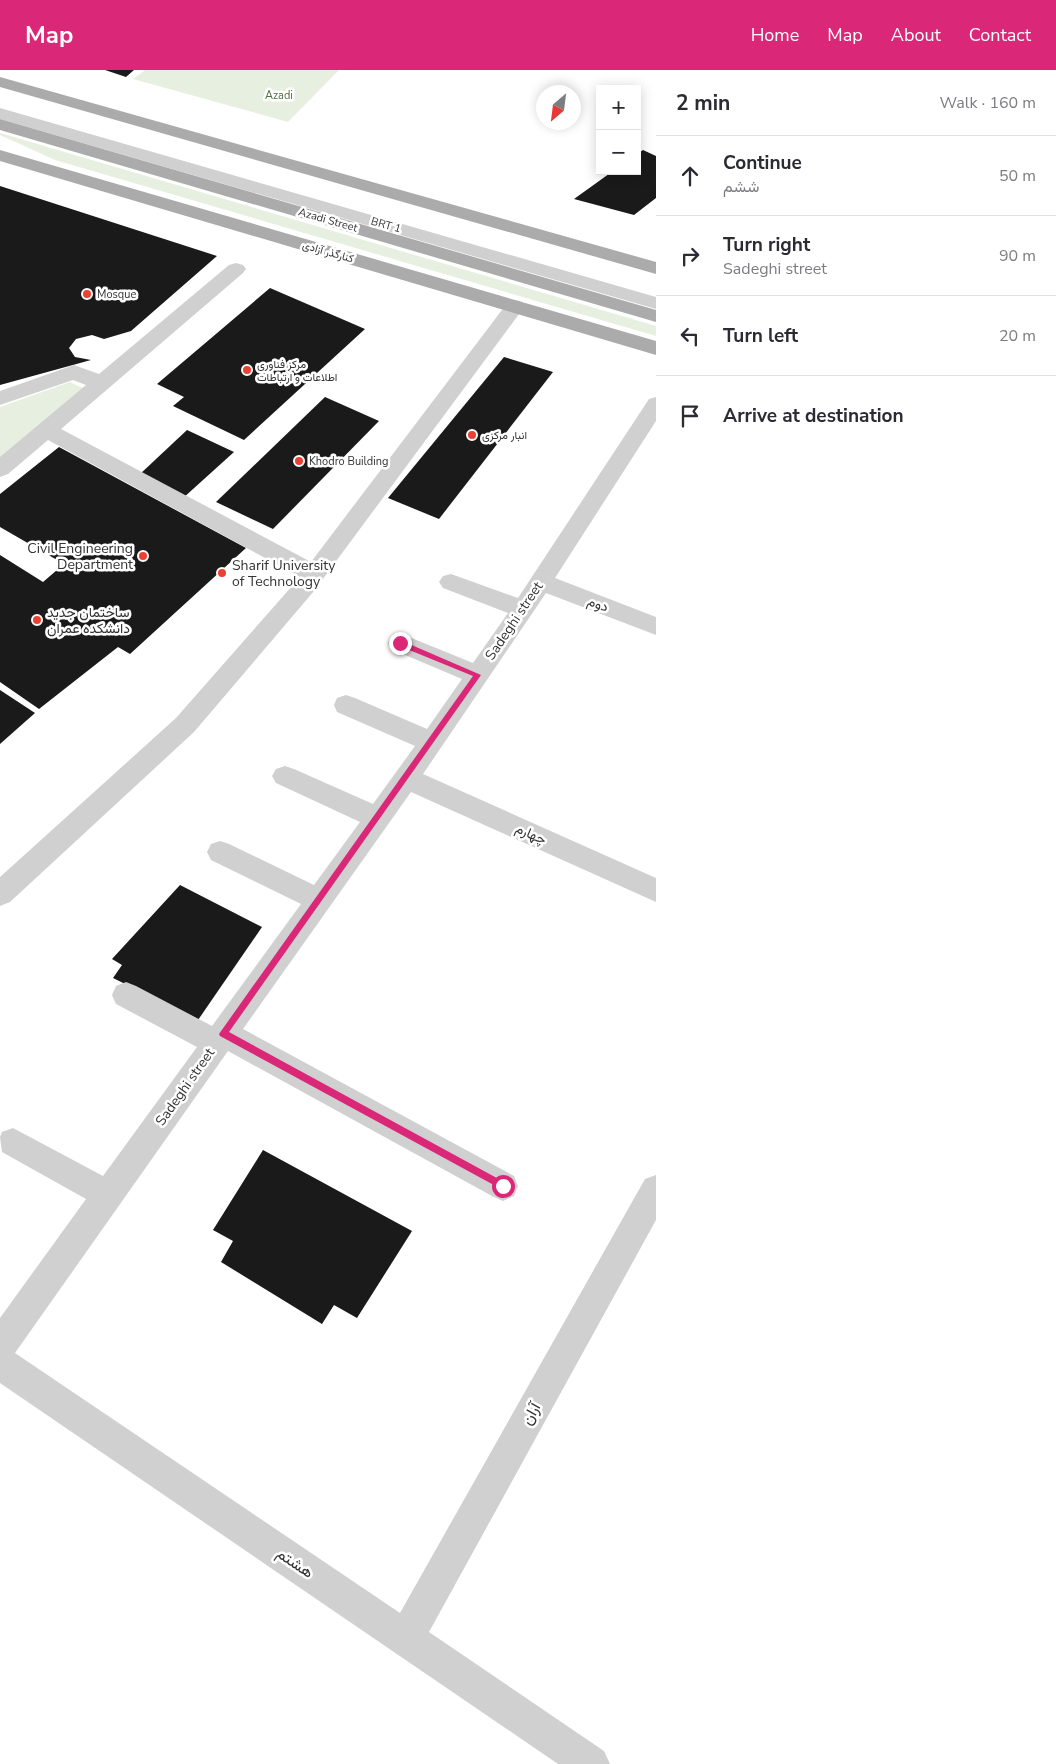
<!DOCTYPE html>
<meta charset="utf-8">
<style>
body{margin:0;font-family:"Nunito Sans",Vazirmatn,sans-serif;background:#f7f7f7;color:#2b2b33}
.controls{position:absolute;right:15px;top:15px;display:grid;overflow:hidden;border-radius:0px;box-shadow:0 2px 12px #0003}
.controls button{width:45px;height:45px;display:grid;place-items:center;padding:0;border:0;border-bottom:1px solid #e1e1e2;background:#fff;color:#2b2b33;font:25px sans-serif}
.compass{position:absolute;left:536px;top:15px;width:45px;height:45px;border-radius:50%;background:#fff;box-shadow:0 2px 12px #0003;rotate:208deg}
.stop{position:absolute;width:15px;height:15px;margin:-11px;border:4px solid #db2777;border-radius:50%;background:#fff}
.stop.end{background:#db2777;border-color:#fff;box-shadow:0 1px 5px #0008}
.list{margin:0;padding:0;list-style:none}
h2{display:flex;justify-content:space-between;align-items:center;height:65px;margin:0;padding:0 20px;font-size:21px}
h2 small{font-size:16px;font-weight:400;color:#7c7c81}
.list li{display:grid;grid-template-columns:32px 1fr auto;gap:15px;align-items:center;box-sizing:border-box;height:80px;padding:0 20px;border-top:1px solid #e1e1e2}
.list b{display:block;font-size:19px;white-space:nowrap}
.list p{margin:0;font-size:16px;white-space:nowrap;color:#7c7c81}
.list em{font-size:16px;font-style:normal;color:#7c7c81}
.icon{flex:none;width:28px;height:28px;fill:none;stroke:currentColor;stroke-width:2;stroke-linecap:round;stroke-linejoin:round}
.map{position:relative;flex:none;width:656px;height:1694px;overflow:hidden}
header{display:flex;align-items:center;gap:30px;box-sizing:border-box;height:70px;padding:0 25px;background:#db2777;color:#fff}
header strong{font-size:24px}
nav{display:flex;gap:28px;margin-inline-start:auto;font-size:18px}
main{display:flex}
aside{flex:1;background:#fff}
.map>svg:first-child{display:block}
</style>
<header>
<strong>Map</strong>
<nav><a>Home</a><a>Map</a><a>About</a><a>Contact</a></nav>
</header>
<main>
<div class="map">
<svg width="656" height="1694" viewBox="0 0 656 1694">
<rect width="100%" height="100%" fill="#fff"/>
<g fill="#e7efe1">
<polygon points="145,0 339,0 288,52 133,9"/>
<polygon points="0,63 656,256 656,266 55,90 0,65"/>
<polygon points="70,312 85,319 0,390 0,337"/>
</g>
<g fill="#1a1a1a">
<polygon points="105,0 134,0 126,7"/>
<polygon points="643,80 656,86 656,128 634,145 574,129 613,101 637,101 637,84"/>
<polygon points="0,116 217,186 131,261 104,269 92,265 76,269 69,278 75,287 91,290 0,315"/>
<polygon points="270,218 365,259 244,370 173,336 184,327 157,314"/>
<polygon points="504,287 553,302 439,449 388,428"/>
<polygon points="325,327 379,351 273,459 216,432"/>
<polygon points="187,360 234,382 182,429 139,405"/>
<polygon points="59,377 246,478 130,584 118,577 39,639 0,612 0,485 43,512 64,494 0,457 0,424"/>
<polygon points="0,620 35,643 0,674"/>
<polygon points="180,815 262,857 198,950 113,908 122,895 112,889"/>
<polygon points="263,1080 412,1161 357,1248 334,1235 322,1254 221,1192 233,1171 213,1160"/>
</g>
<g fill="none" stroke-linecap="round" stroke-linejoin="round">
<g fill="#d0d0d0" fill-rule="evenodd">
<polygon points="0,38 656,227 656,239 0,49"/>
<polygon points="236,193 243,195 246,199 243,203 61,359 311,492 508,232 515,230 522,232 525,236 314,521 194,662 10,832 0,836 0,807 176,648 300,507 48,370 8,404 0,407 0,387 86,315 73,310 0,335 0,321 74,295 99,304 229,195"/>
<polygon points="656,327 656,351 555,508 656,547 656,565 546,523 423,704 656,808 656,832 411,722 243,959 514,1106 518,1116 514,1126 503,1131 492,1126 228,981 15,1283 400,1543 645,1109 656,1105 656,1150 429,1562 604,1681 610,1694 558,1694 0,1313 0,1248 86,1129 2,1082 0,1067 2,1062 13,1058 103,1106 197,977 116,934 112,925 116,916 126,912 136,916 212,956 301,834 211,790 207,782 211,774 220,771 229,774 314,815 360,752 276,713 272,706 276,699 285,696 294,699 373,734 415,676 337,642 334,635 337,628 346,625 355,628 427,659 462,609 391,579 388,573 391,567 400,564 409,567 473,593 508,543 443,518 439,512 443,506 451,504 518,528 649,329"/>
</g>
<g fill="#ababab" fill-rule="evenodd">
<polygon points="0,7 656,192 656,204 0,17"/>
<polygon points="0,49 656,240 656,252 0,60"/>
<polygon points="0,80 656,271 656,285 0,91"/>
</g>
</g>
<polygon fill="#db2777" points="400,570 481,605 229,962 506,1113 507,1116 503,1120 220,966 219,964 473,606 397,575 397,571"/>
<g fill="#ea4135" stroke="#fff" stroke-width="2">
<circle cx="87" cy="224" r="5"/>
<circle cx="247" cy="300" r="5"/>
<circle cx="472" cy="365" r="5"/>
<circle cx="299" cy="391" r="5"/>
<circle cx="143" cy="486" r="5"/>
<circle cx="222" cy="503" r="5"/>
<circle cx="37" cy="550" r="5"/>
</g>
<g text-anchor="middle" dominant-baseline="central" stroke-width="5" stroke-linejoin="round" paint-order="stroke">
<g font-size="11" fill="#4e703e" stroke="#fff">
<text x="279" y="25">Azadi</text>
</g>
<g font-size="11" fill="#333" stroke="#fff">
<text transform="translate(328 150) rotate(16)">Azadi Street</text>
<text transform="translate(386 155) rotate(16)">BRT 1</text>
<text transform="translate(328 182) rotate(16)">کنارگذر آزادی</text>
</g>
<g font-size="11" fill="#333" stroke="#fff" text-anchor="start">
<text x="97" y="224">Mosque</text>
<text x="257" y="294">مرکز فناوری<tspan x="257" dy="13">اطلاعات و ارتباطات</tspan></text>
<text x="482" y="365">انبار مرکزی</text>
<text x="309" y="391">Khodro Building</text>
</g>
<g font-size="14" fill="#333" stroke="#fff" text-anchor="start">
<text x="133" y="478" text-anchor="end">Civil Engineering<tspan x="133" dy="16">Department</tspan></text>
<text x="232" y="495">Sharif University<tspan x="232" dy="16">of Technology</tspan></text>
<text x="47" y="542">ساختمان جدید<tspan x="47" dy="16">دانشکده عمران</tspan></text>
</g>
<g font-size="14" fill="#333" stroke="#fff">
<text transform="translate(598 534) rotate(21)">دوم</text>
<text transform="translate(514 551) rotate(-56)">Sadeghi street</text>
<text transform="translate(531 764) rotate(24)">چهارم</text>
<text transform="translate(185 1017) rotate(-55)">Sadeghi street</text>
</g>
<g font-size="16" fill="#333" stroke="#fff">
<text transform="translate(531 1344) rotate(-61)">آران</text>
<text transform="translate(295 1493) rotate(34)">هشتم</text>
</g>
</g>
</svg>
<div class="controls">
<button>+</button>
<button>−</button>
</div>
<svg class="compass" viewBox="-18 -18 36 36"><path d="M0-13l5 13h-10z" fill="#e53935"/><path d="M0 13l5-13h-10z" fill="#7c7c81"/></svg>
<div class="stop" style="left:503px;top:1116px"></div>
<div class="stop end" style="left:400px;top:573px"></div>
</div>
<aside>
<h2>2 min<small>Walk · 160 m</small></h2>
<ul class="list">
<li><svg class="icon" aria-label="ahead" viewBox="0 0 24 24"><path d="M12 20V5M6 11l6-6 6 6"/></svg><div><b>Continue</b><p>ششم</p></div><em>50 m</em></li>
<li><svg class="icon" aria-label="right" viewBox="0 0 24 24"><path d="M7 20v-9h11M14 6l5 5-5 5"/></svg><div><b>Turn right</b><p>Sadeghi street</p></div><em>90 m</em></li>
<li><svg class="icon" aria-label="left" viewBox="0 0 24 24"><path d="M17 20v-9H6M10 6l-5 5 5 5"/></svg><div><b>Turn left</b></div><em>20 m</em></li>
<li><svg class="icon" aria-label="arrive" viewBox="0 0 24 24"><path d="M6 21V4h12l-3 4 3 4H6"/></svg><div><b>Arrive at destination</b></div></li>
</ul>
</aside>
</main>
